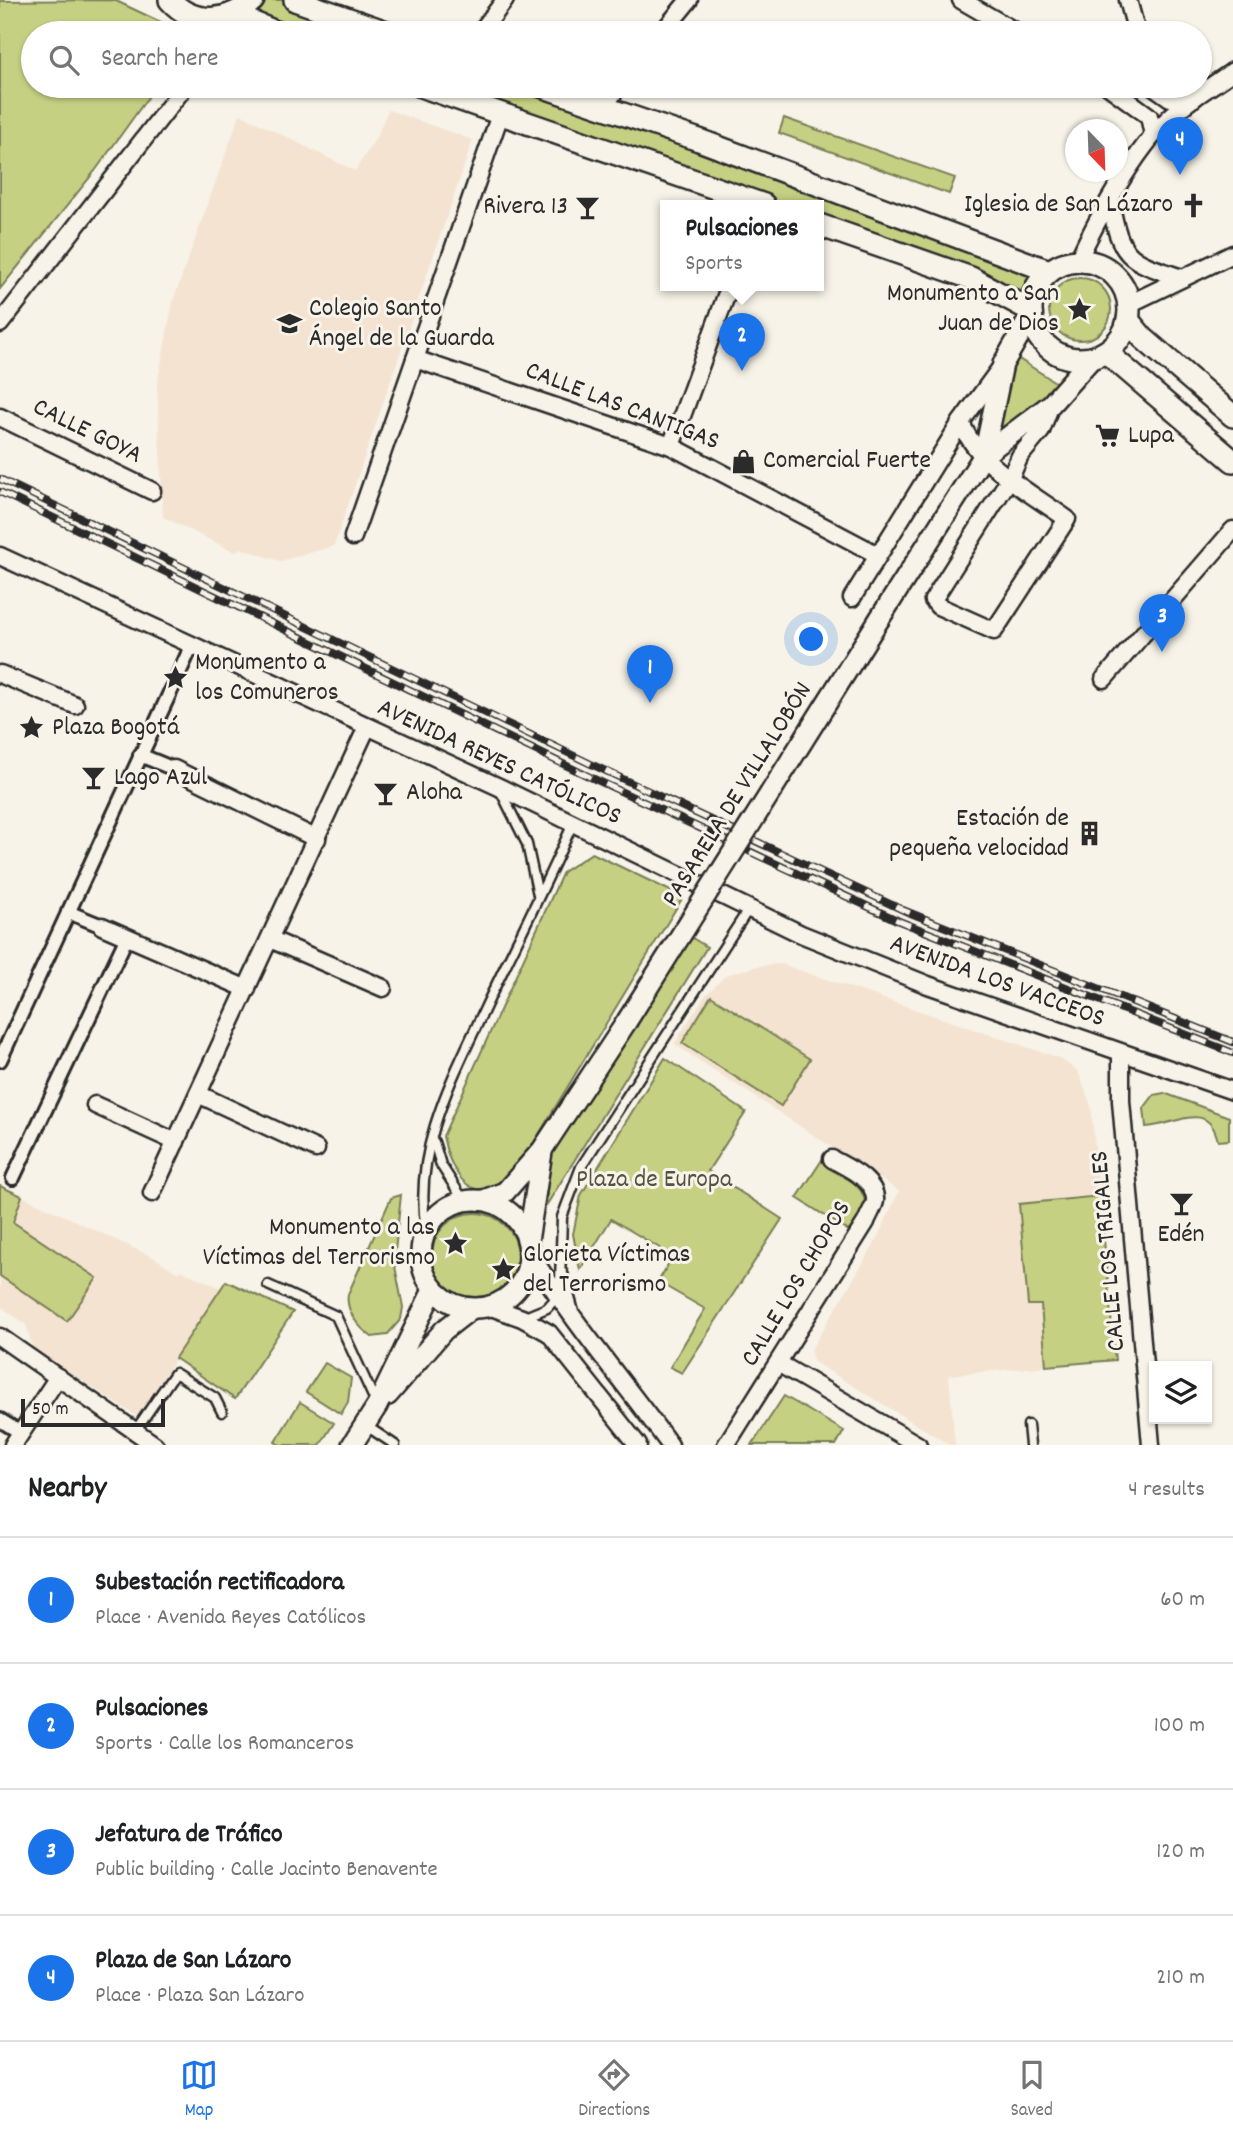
<!DOCTYPE html>
<meta charset="utf-8">
<style>
body{margin:0;font-family:Dekko,sans-serif;background:#f6f6f6;color:#202124}
.controls{position:absolute;right:21px;bottom:21px;display:grid;overflow:hidden;border-radius:0px;box-shadow:0 2px 5px #0004}
.controls button{width:63px;height:63px;display:grid;place-items:center;padding:0;border:0;border-bottom:2px solid #e0e0e0;background:#fff;color:#202124;font:35px sans-serif}
.compass{position:absolute;left:1065px;top:119px;width:63px;height:63px;border-radius:50%;background:#fff;box-shadow:0 2px 5px #0004;rotate:157deg}
.scale{position:absolute;left:21px;bottom:18px;width:144px;box-sizing:border-box;padding-left:7px;border:4px solid #2b2b2b;border-top:0;font-size:19px;line-height:24px;white-space:nowrap;color:#2b2b2b;-webkit-text-stroke:5px #f7f3e8;paint-order:stroke}
.you{position:absolute;left:812px;top:640px;width:24px;height:24px;margin:-18px;border:5px solid #fff;border-radius:50%;background:#1a73e8;box-shadow:0 0 0 10px #1a73e833}
.badge{display:grid;place-items:center;width:46px;height:46px;border-radius:50%;background:#1a73e8;color:#fff;font-size:23px;font-weight:700}
.pin{position:absolute;translate:-50% -58px;filter:drop-shadow(0 2px 4px #0008)}
.pin::after{content:'';position:absolute;top:37px;width:24px;height:21px;background:inherit;clip-path:polygon(0 0,100% 0,50% 100%)}
.popup{position:absolute;left:660px;top:200px;width:164px;height:91px;box-sizing:border-box;display:grid;place-content:center;border-radius:0px;background:#fff;filter:drop-shadow(0 2px 5px #0005);font-size:23px;white-space:nowrap;color:#757577}
.popup b{font-size:26px;color:#202124}
.popup::after{content:'';position:absolute;left:50%;top:100%;margin-left:-14px;border:14px solid transparent;border-top-color:#fff}
.list{margin:0;padding:0;list-style:none}
h2{display:flex;justify-content:space-between;align-items:center;height:91px;margin:0;padding:0 28px;font-size:30px}
h2 small{font-size:23px;font-weight:400;color:#757577}
.list li{display:grid;grid-template-columns:46px 1fr auto;gap:21px;align-items:center;box-sizing:border-box;height:126px;padding:0 28px;border-top:2px solid #e0e0e0}
.list b{display:block;font-size:26px;white-space:nowrap}
.list p{margin:0;font-size:23px;white-space:nowrap;color:#757577}
.list em{font-size:23px;font-style:normal;color:#757577}
.icon{flex:none;width:38px;height:38px;fill:none;stroke:currentColor;stroke-width:2;stroke-linecap:round;stroke-linejoin:round}
.map{position:relative;flex:none;width:1233px;height:1445px;overflow:hidden}
.search{position:absolute;background:#fff;box-shadow:0 2px 5px #0004;left:21px;right:21px;top:21px;height:77px;display:flex;align-items:center;gap:18px;box-sizing:border-box;padding:0 24px;border-radius:38px;color:#757577;font-size:26px}
.sheet{height:595px;background:#fff}
nav{display:flex;justify-content:space-around;align-items:center;box-sizing:border-box;height:98px;border-top:2px solid #e0e0e0;background:#fff;font-size:19px;color:#757577}
nav a{display:grid;justify-items:center;gap:4px}
nav .on{color:#1a73e8}
.map>svg:first-child{display:block}
</style>
<div class="map">
<svg width="1233" height="1445" viewBox="0 0 1233 1445">
<rect width="100%" height="100%" fill="#f7f3e8"/>
<filter id="ink" filterUnits="userSpaceOnUse"><feTurbulence type="fractalNoise" baseFrequency=".0143" numOctaves="2"/><feDisplacementMap in="SourceGraphic" scale="14" xChannelSelector="R" yChannelSelector="G"/><feConvolveMatrix kernelMatrix="1 2 1 2 8 2 1 2 1" color-interpolation-filters="sRGB"/></filter>
<g filter="url(#ink)">
<g fill="#f4e3d1">
<polygon points="388,110 473,140 334,546 280,561 240,548 235,552 163,517 157,386 173,301 240,114 355,171 377,136"/>
<polygon points="781,964 1059,1058 1078,1071 1091,1106 1115,1360 949,1375 955,1445 950,1445 814,1362 810,1351 874,1245 899,1191 674,1044 704,997 726,975 758,966"/>
<polygon points="0,1186 155,1258 178,1273 180,1270 221,1288 138,1417 33,1349 26,1324 0,1306"/>
</g>
<g fill="#c5d083" stroke="#787e57" stroke-width="2">
<polygon points="114,0 184,33 33,33 33,86 156,86 95,171 0,289 0,1"/>
<polygon points="253,0 295,0 388,33 279,33 242,9"/>
<polygon points="426,86 539,86 1049,271 1032,295 1030,310 819,225 819,205 762,205"/>
<polygon points="784,118 955,178 949,194 779,133"/>
<circle cx="1080" cy="309" r="31"/>
<polygon points="1008,352 1063,387 984,455"/>
<path d="M592 853 683 897 525 1157C517 1166 508 1181 499 1186 463 1203 448 1161 443 1136L563 872Z"/>
<polygon points="689,936 707,947 546,1206 550,1150"/>
<polygon points="711,996 810,1059 781,1106 682,1043"/>
<polygon points="665,1058 746,1112 708,1171 782,1219 682,1373 670,1367 705,1309 658,1282 673,1256 611,1219 580,1270 573,1234 581,1195"/>
<path d="M1164 1093 1229 1117V1140L1218 1141C1208 1098 1175 1126 1146 1127L1144 1108 1154 1095Z"/>
<path d="M822 1160C835 1170 871 1187 864 1208 861 1216 853 1224 849 1231L797 1198Z"/>
<polygon points="0,1186 22,1196 13,1222 97,1278 67,1321 0,1276"/>
<path d="M401 1195 394 1261 403 1307 401 1319 387 1335 372 1337C359 1328 345 1311 348 1294L391 1198Z"/>
<polygon points="1100,1196 1115,1360 1046,1366 1041,1305 1028,1305 1019,1204"/>
<circle cx="475" cy="1256" r="43"/>
<polygon points="226,1281 293,1312 235,1399 175,1358"/>
<polygon points="325,1363 351,1378 348,1402 341,1414 306,1392"/>
<polygon points="784,1396 844,1431 836,1445 752,1445"/>
<polygon points="300,1402 334,1423 320,1445 280,1445 275,1442"/>
</g>
<g fill="none" stroke-linecap="round" stroke-linejoin="round">
<defs>
<g id="service">
<polyline points="500,790 527,844 538,895"/>
<polyline points="434,1142 441,1165 464,1201"/>
<path d="M426 1229C412 1150 454 1075 486 1006 515 945 546 885 573 823"/>
<polyline points="563,1273 573,1308"/>
<polyline points="268,1285 336,1316 376,1403"/>
<polyline points="525,1317 547,1308 557,1297 560,1282 562,1217 581,1167 748,910"/>
<polyline points="365,1425 395,1445"/>
<polyline points="1028,1425 1030,1445"/>
<polyline points="135,1431 175,1373 215,1398 222,1412"/>
</g>
<g id="pedestrian">
<polyline points="140,755 174,769"/>
<polyline points="68,912 102,926"/>
<polyline points="0,1060 192,645"/>
<polyline points="13,1178 127,937"/>
<polyline points="0,1420 21,1433"/>
</g>
<g id="minor">
<polyline points="961,0 1018,33"/>
<polyline points="1128,0 1137,33"/>
<polyline points="480,33 505,0"/>
<polyline points="662,33 689,0"/>
<polyline points="1108,86 1149,116 1153,135"/>
<polyline points="1153,86 1170,98 1194,98"/>
<polyline points="602,108 619,86"/>
<path d="M1110 201C1121 259 1127 260 1182 278"/>
<path d="M1078 260C1098 217 1134 152 1168 119 1187 100 1211 87 1233 71"/>
<polyline points="1129,304 1233,254"/>
<polyline points="0,324 185,86"/>
<polyline points="415,359 671,446 878,555"/>
<polyline points="0,417 152,491"/>
<path d="M961 422C977 465 1031 493 1067 519L994 631 938 606 933 600 1010 478 1020 456 1041 431 1051 404"/>
<polyline points="671,446 730,285"/>
<polyline points="353,537 501,112"/>
<polyline points="0,556 499,787 801,934 928,985 1233,1091"/>
<polyline points="852,598 961,422 1002,366"/>
<polyline points="0,674 75,705"/>
<polyline points="1104,679 1233,530"/>
<polyline points="174,769 317,839"/>
<polyline points="102,926 247,989"/>
<polyline points="270,939 383,988"/>
<polyline points="1121,1053 1121,1101 1151,1445"/>
<polyline points="198,1094 316,1149"/>
<polyline points="95,1105 176,1142"/>
<polyline points="152,1193 367,727"/>
<path d="M530 1253C571 1320 623 1381 670 1445"/>
<polyline points="491,1307 522,1318 549,1333 638,1445"/>
<polyline points="0,1337 155,1445"/>
<polyline points="778,1363 918,1445"/>
<polyline points="13,1445 58,1377"/>
<path d="M726 1445 866 1222C868 1216 874 1207 875 1201 877 1180 846 1167 832 1159"/>
</g>
<g id="tertiary">
<polyline points="984,455 1003,364 1030,317"/>
<polyline points="880,618 984,455 1051,404 1091,359"/>
<circle cx="475" cy="1254" r="54"/>
<polyline points="484,1200 505,1192 542,1150 627,1021"/>
<polyline points="528,1241 542,1152"/>
<polyline points="388,1395 444,1330 471,1309"/>
<polyline points="352,1445 377,1406 433,1290"/>
</g>
<g id="secondary">
<path d="M170 0C193 26 229 23 253 0"/>
<polyline points="295,0 389,33"/>
<polyline points="232,14 278,33"/>
<polyline points="421,86 764,205"/>
<polyline points="541,86 699,140 1049,271"/>
<polyline points="819,225 971,278 1030,310"/>
<circle cx="1080" cy="310" r="49"/>
<polyline points="1128,320 1143,338 1233,416"/>
<polyline points="1106,352 1233,461"/>
</g>
</defs>
<use href="#service" stroke="#2b2b2b" stroke-width="13"/>
<use href="#pedestrian" stroke="#2b2b2b" stroke-width="18"/>
<use href="#minor" stroke="#2b2b2b" stroke-width="21"/>
<use href="#tertiary" stroke="#2b2b2b" stroke-width="24"/>
<use href="#secondary" stroke="#2b2b2b" stroke-width="26"/>
<use href="#service" stroke="#f7f3e8" stroke-width="8"/>
<use href="#pedestrian" stroke="#f7f3e8" stroke-width="12"/>
<use href="#minor" stroke="#f7f3e8" stroke-width="16"/>
<use href="#tertiary" stroke="#f7f3e8" stroke-width="19"/>
<use href="#secondary" stroke="#f7f3e8" stroke-width="21"/>
<defs>
<g id="rail">
<polyline points="0,479 593,765 903,910 1233,1042"/>
<polyline points="0,492 588,776 899,921 1233,1053"/>
</g>
</defs>
<use href="#rail" stroke="#2b2b2b" stroke-width="8"/>
<use href="#rail" stroke="#f7f3e8" stroke-width="5" stroke-dasharray="16" stroke-linecap="butt"/>
<defs>
<polyline id="tertiary-bridge" points="627,1021 880,618"/>
</defs>
<use href="#tertiary-bridge" stroke="#2b2b2b" stroke-width="24" stroke-linecap="butt"/>
<use href="#tertiary-bridge" stroke="#f7f3e8" stroke-width="19"/>
</g>
</g>
<defs>
<symbol id="church-bare" viewBox="-9 -9 18 18"><path d="M-1.2-6h2.4v3.5h3.3v2.4h-3.3V6h-2.4V-.1h-3.3v-2.4h3.3Z" fill="#2b2b2b" stroke="#f7f3e8" stroke-width="2.5" paint-order="stroke"/></symbol>
<symbol id="bar-bare" viewBox="-9 -9 18 18"><path d="M-6-5H6L.8 .8V4.5H3.5V6h-7V4.5H-.8V.8Z" fill="#2b2b2b" stroke="#f7f3e8" stroke-width="2.5" paint-order="stroke"/></symbol>
<symbol id="sight-bare" viewBox="-9 -9 18 18"><path d="M0-6L1.8-2.2L6-1.7L2.9 1.2L3.7 5.4L0 3.3L-3.7 5.4L-2.9 1.2L-6-1.7L-1.8-2.2Z" fill="#2b2b2b" stroke="#f7f3e8" stroke-width="2.5" paint-order="stroke"/></symbol>
<symbol id="school-bare" viewBox="-9 -9 18 18"><path d="M0-5L7-2L0 1L-7-2ZM-4 1L0 2.5L4 1V4Q0 6-4 4Z" fill="#2b2b2b" stroke="#f7f3e8" stroke-width="2.5" paint-order="stroke"/></symbol>
<symbol id="supermarket-bare" viewBox="-9 -9 18 18"><path d="M-6-5.5h2.5l.6 2H6L4.5 2H-2.5L-4.4-4H-6ZM-1.5 3.2a1.3 1.3 0 1 0 .1 0ZM3 3.2a1.3 1.3 0 1 0 .1 0Z" fill="#2b2b2b" stroke="#f7f3e8" stroke-width="2.5" paint-order="stroke"/></symbol>
<symbol id="shop-bare" viewBox="-9 -9 18 18"><path d="M-5-2.5h2.3a2.7 3.5 0 0 1 5.4 0H5L5.5 6h-11ZM-1.5-2.5h3a1.5 2.3 0 0 0-3 0Z" fill="#2b2b2b" stroke="#f7f3e8" stroke-width="2.5" paint-order="stroke"/></symbol>
<symbol id="building-bare" viewBox="-9 -9 18 18"><path d="M-4-6H4V6H1V3H-1V6H-4ZM-2.5-4.3h1.7v1.8h-1.7ZM.8-4.3h1.7v1.8H.8ZM-2.5-1h1.7V.8h-1.7ZM.8-1h1.7V.8H.8Z" fill="#2b2b2b" stroke="#f7f3e8" stroke-width="2.5" paint-order="stroke"/></symbol>
</defs>
<g fill-rule="evenodd">
<use href="#church-bare" x="1176" y="188" width="35" height="35"/>
<use href="#bar-bare" x="570" y="190" width="35" height="35"/>
<use href="#sight-bare" x="1062" y="292" width="35" height="35"/>
<use href="#school-bare" x="272" y="306" width="35" height="35"/>
<use href="#supermarket-bare" x="1090" y="418" width="35" height="35"/>
<use href="#shop-bare" x="726" y="444" width="35" height="35"/>
<use href="#sight-bare" x="158" y="660" width="35" height="35"/>
<use href="#sight-bare" x="14" y="710" width="35" height="35"/>
<use href="#bar-bare" x="76" y="760" width="35" height="35"/>
<use href="#bar-bare" x="368" y="776" width="35" height="35"/>
<use href="#building-bare" x="1072" y="816" width="35" height="35"/>
<use href="#bar-bare" x="1164" y="1186" width="35" height="35"/>
<use href="#sight-bare" x="438" y="1226" width="35" height="35"/>
<use href="#sight-bare" x="486" y="1252" width="35" height="35"/>
</g>
<g text-anchor="middle" dominant-baseline="central" stroke-width="6" stroke-linejoin="round" paint-order="stroke">
<g font-size="26" fill="#2b2b2b" stroke="#f7f3e8" text-anchor="start">
<text x="1173" y="205" text-anchor="end">Iglesia de San Lázaro</text>
<text x="568" y="207" text-anchor="end">Rivera 13</text>
<text x="1059" y="294" text-anchor="end">Monumento a San<tspan x="1059" dy="30">Juan de Dios</tspan></text>
<text x="309" y="309">Colegio Santo<tspan x="309" dy="30">Ángel de la Guarda</tspan></text>
<text x="1128" y="436">Lupa</text>
<text x="763" y="461">Comercial Fuerte</text>
<text x="195" y="663">Monumento a<tspan x="195" dy="30">los Comuneros</tspan></text>
<text x="52" y="728">Plaza Bogotá</text>
<text x="114" y="778">Lago Azul</text>
<text x="406" y="793">Aloha</text>
<text x="1069" y="819" text-anchor="end">Estación de<tspan x="1069" dy="30">pequeña velocidad</tspan></text>
<text x="435" y="1228" text-anchor="end">Monumento a las<tspan x="435" dy="30">Víctimas del Terrorismo</tspan></text>
<text x="1181" y="1235" text-anchor="middle">Edén</text>
<text x="523" y="1255">Glorieta Víctimas<tspan x="523" dy="30">del Terrorismo</tspan></text>
</g>
<g font-size="26" fill="#2b2b2b" stroke="#f7f3e8">
<text transform="translate(622 407) rotate(21)">CALLE LAS CANTIGAS</text>
<text transform="translate(87 432) rotate(26)">CALLE GOYA</text>
<text transform="translate(499 763) rotate(25)">AVENIDA REYES CATÓLICOS</text>
<text transform="translate(738 795) rotate(-58)">PASARELA DE VILLALOBÓN</text>
<text transform="translate(997 982) rotate(20)">AVENIDA LOS VACCEOS</text>
<text transform="translate(1109 1251) rotate(-95)">CALLE LOS TRIGALES</text>
<text transform="translate(797 1284) rotate(-59)">CALLE LOS CHOPOS</text>
</g>
<g font-size="26" fill="#525441" stroke="#f7f3e8">
<text x="654" y="1180">Plaza de Europa</text>
</g>
</g>
</svg>
<div class="controls">
<button><svg class="icon" aria-label="layers" viewBox="0 0 24 24"><path d="M12 4l9 5-9 5-9-5zM3 14l9 5 9-5"/></svg></button>
</div>
<svg class="compass" viewBox="-18 -18 36 36"><path d="M0-13l5 13h-10z" fill="#e53935"/><path d="M0 13l5-13h-10z" fill="#757577"/></svg>
<div class="scale">50 m</div>
<div class="you"></div>
<div class="pin badge" style="left:650px;top:703px">1</div>
<div class="pin badge" style="left:742px;top:371px">2</div>
<div class="popup"><b>Pulsaciones</b>Sports</div>
<div class="pin badge" style="left:1162px;top:652px">3</div>
<div class="pin badge" style="left:1180px;top:175px">4</div>
<div class="search"><svg class="icon" aria-label="search" viewBox="0 0 24 24"><circle cx="10" cy="10" r="6"/><path d="M15 15l6 6"/></svg>Search here</div>
</div>
<section class="sheet">
<h2>Nearby<small>4 results</small></h2>
<ul class="list">
<li><span class="badge">1</span><div><b>Subestación rectificadora</b><p>Place · Avenida Reyes Católicos</p></div><em>60 m</em></li>
<li><span class="badge">2</span><div><b>Pulsaciones</b><p>Sports · Calle los Romanceros</p></div><em>100 m</em></li>
<li><span class="badge">3</span><div><b>Jefatura de Tráfico</b><p>Public building · Calle Jacinto Benavente</p></div><em>120 m</em></li>
<li><span class="badge">4</span><div><b>Plaza de San Lázaro</b><p>Place · Plaza San Lázaro</p></div><em>210 m</em></li>
</ul>
</section>
<nav>
<a class="on"><svg class="icon" aria-label="map" viewBox="0 0 24 24"><path d="M3 6l6-2 6 2 6-2v14l-6 2-6-2-6 2zM9 4v14M15 6v14"/></svg>Map</a>
<a><svg class="icon" aria-label="directions" viewBox="0 0 24 24"><path d="M12 3l9 9-9 9-9-9zM9 14v-3h6M13 9l2 2-2 2"/></svg>Directions</a>
<a><svg class="icon" aria-label="saved" viewBox="0 0 24 24"><path d="M7 4h10v16l-5-4-5 4z"/></svg>Saved</a>
</nav>
